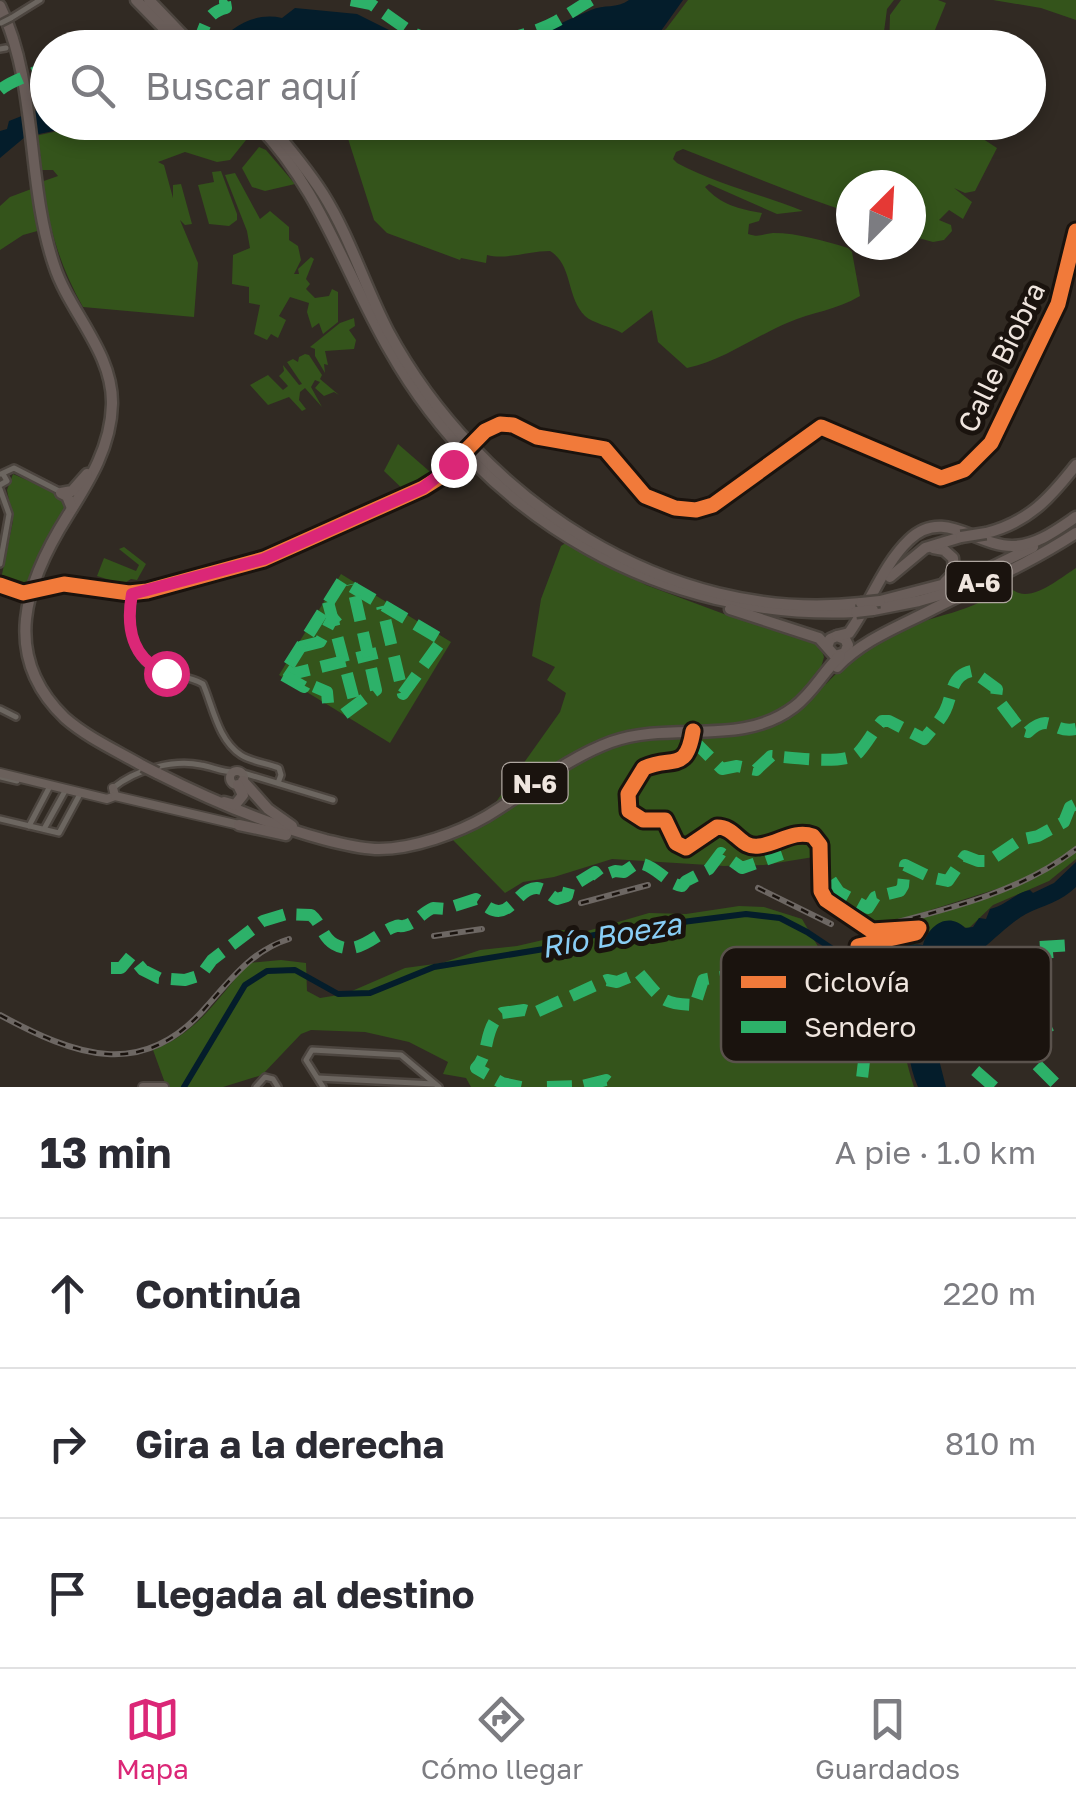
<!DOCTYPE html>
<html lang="es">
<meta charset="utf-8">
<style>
body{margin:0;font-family:"Golos Text",sans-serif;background:#f2f2f3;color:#2b2b33}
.compass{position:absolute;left:836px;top:170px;width:90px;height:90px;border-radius:50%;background:#fff;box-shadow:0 5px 15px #0003;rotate:24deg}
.stop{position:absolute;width:30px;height:30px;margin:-22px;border:8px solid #db2777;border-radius:50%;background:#fff}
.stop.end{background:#db2777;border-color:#fff;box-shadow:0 2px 10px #0008}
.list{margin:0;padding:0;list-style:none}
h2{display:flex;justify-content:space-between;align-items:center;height:130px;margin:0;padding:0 40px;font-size:42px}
h2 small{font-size:32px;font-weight:400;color:#7c7c81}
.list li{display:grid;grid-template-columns:65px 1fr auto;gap:30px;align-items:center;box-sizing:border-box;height:150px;padding:0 40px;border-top:2px solid #e1e1e2}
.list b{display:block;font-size:38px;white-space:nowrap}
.list em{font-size:32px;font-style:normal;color:#7c7c81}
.icon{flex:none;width:55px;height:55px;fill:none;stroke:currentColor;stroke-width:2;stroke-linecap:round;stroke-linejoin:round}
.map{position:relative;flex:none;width:1076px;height:1087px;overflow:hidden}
.search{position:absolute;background:#fff;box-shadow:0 5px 15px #0003;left:30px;right:30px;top:30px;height:110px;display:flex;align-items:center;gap:25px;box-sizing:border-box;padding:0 35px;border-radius:55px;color:#7c7c81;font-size:38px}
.sheet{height:580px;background:#fff}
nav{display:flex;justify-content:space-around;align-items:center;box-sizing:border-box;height:140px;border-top:2px solid #e1e1e2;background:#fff;font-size:28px;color:#7c7c81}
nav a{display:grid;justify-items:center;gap:5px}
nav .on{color:#db2777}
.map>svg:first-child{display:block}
</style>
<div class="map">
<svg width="1076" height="1087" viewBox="0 0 1076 1087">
<rect width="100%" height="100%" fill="#312a23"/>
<g fill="#34541b">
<polygon points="688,0 894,0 887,9 882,47 643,47 666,29"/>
<polygon points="901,0 938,0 946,3 928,47 889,47 890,15"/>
<polygon points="993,0 1076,0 1076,20 1041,8"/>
<polygon points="292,32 313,33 362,47 258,47 276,34"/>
<path d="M525 122H957L997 148 975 191 965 193 954 188 972 202 963 219 949 210 939 220 951 225 952 231 944 240 933 242 911 236V185H851V213C793 194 740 171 683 149L676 152 673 159 677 163C716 184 760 194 803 211L777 214 709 184 705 187C721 205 739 209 762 213L759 221 749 224 748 234C760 238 761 234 773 233 798 233 825 241 848 248L852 252 860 296C837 310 812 312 787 323 754 337 722 361 687 368L658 342 652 310 622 333C612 327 592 323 585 316 566 297 573 265 550 251 529 251 506 260 487 255L486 263 461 258 460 260 387 233 374 220 343 123H454L477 134 518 136Z"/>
<path d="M95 123H237L246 140 230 160 217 162 185 152 158 162 164 165 173 198V185L181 184 192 224 185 225 180 220 198 263 194 317 83 307C58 262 51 231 41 182L58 176 53 170H40L41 157 35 136Z"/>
<polygon points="259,147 266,150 295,184 265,191 252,187 242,168"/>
<polygon points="221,171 237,214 237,220 229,226 209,224 198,185 214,182 212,172"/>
<polygon points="235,173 260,219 270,211 289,227 289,240 298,246 301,260 294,274 299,274 298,269 311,257 314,259 306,279 310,284 306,289 315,298 329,296 332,289 338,292 338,322 323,334 319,323 312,328 307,312 309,303 290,297 279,316 286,320 278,338 271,334 267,340 254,334 260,305 249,303 249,287 232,284 233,255 250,248 247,231 225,175"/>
<polygon points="34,188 41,230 23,235 0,250 0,206 10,197"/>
<polygon points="354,318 355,326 349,330 356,340 354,349 325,351 328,365 324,364 325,373 315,356 315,349 310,347 340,323"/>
<polygon points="305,354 309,355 322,375 320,379 339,395 334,392 324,396 315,388 320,382 315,380 311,387 322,407 305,388 300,392 299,400 306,409 302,411 289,397 268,405 250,385 268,375 283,390 288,386 279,376 284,371 283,365 299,385 302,384 287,362 293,359 298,362 299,357"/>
<polygon points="398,444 436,477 408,494 384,471"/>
<polygon points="13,474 64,496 70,505 39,554 23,592 0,584 13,521 7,490"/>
<path d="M567 542 646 585 724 614 819 643 824 657 818 678 826 684C847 662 867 644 895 631 929 616 978 612 1003 586 1009 587 1013 591 1019 593 1036 599 1063 576 1076 568V848L1031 878 877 927 1032 880 1076 851V859L1049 881 993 905 968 929C946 914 931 929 915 945H872L916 934 918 927 873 930 825 899 820 856 764 865 724 866 612 859 554 877 523 882 505 893 453 840 479 826 560 712 566 693 547 680 555 667 532 656 541 599 561 546Z"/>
<polygon points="124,547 146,564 137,580 131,579 123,584 97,576 104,558 136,571 139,565 119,549"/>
<polygon points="341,574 451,642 390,743 279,675"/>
<path d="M739 906 764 907 802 919 820 950 840 963V978L851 981 870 972 898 981C905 997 900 1006 901 1022 902 1045 907 1065 914 1087H471L466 1078 443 1074 448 1062 409 1042 365 1032 311 1030 301 1034 262 1075 223 1087H159L165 1083 153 1050C198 1033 218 997 249 963L281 960 306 963 307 991 320 998 345 994 405 968 442 963 480 950 517 946 543 940 561 930 584 932 649 913 686 914Z"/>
</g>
<g fill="#041d2b">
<path d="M629 0H683L661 31 640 47H499C532 38 560 23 591 10 604 4 617 9 629 0Z"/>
<path d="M295 8 357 14 423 47H369L303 31 275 33 247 47H215C231 26 255 12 282 18Z"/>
<polygon points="47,106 48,122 91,123 25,137 0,158 0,131 7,129 9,121"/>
<path d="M1076 862V887C1061 902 1044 905 1026 914 1010 923 996 938 982 949 972 956 943 965 929 971L943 1012 937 1052 946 1087H918C904 1055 907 1019 907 984L870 972 851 981 844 973 854 957 864 956 863 948C873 945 912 943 923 945 928 926 948 911 965 928L973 927 979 918 986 919 990 909C1007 905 1014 893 1030 890L1033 893 1054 883Z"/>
</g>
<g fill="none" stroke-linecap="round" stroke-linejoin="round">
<polyline stroke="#041d2b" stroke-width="6" points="184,1087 245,985 267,971 295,970 338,994 370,993 434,967 544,949 584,937 627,929 746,914 780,918 807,932 852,962 858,963"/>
<defs>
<g id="minor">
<polyline points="11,18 40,0"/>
<polyline points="0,49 6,48"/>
<polyline points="481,435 491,427 506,424 537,437 605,449 645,496 675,508 696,510 713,505 821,427 941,478 964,470 991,443 1058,304 1076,231"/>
<polyline points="1,474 14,468 59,491"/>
<polyline points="0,485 7,481 3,474"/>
<polyline points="0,489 9,514 0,564"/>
<polyline points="0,585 23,593"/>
<polyline points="36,589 64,584 138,593 264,559 423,488 453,464"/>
<path d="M132 594C127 623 130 661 163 672 177 677 190 676 203 684 213 707 218 740 241 755 252 762 267 763 279 768L281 775 278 783"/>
<polyline points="0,709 16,717"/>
<path d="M693 734C684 775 671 755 644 768L628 794 629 811 643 820H665L676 843 686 848 717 827C736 827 740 849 759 846 778 844 794 829 813 836L820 845 821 891 826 900 872 931 919 928 916 933 858 946"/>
<polyline points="240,772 333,800"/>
<polyline points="0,777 17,781"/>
<path d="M113 788C135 770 173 759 201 765 213 767 222 772 234 772"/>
<polyline points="0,819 59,833 80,794"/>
<polyline points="29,826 49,788"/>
<polyline points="44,829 65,791"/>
<polyline points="318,1078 434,1084"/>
<polyline points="256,1087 265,1077 273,1079 278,1087"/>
<polyline points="323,1087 306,1060 312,1050 401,1055 439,1087"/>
</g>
<g id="major">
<circle cx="237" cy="778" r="7"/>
<polyline points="0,773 107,799 115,796 113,788"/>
<polyline points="115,796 239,825"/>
<polyline points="143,1087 164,1087"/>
</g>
<g id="highway">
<polyline points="136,0 183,48"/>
<polyline points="149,0 195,48"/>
<path d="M0 6C38 83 26 183 54 265 69 312 113 352 112 404 111 446 90 480 68 515 25 583 0 656 65 718 88 738 117 751 143 766"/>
<path d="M255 122C321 189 344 272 390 351 486 520 663 621 856 612"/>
<path d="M267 122C287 145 307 169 323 194 350 237 365 287 388 331 478 498 667 625 861 603"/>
<polyline points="72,508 67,496 61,493 72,491 87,474"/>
<path d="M986 533C1029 522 1050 498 1076 465"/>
<polyline points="933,548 944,550 953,558 954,573 945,582"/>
<polyline points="890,577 925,548 961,537"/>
<polyline points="880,601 972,577 1033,547"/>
<polyline points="730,609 819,638 835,656 845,653 848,645 845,639 837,636 830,639 827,647"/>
<polyline points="873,610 919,601 964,588"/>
<path d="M837 636 849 633C870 604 883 565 909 540 943 507 976 546 1012 546 1036 546 1057 530 1076 517"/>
<path d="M837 667C863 640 898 627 931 610 980 585 1030 563 1076 533"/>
<path d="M157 773C212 801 266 824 326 840 343 844 361 849 379 849 413 849 458 833 487 816 529 791 565 759 611 742 672 720 740 748 794 707 813 693 823 672 840 656"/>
<polyline points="243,781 268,809 292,826"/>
<polyline points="224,802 235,805 243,795 238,785"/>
<polyline points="239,825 286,835"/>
</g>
</defs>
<use href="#minor" stroke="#4c453f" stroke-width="10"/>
<use href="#major" stroke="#4c453f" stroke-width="12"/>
<use href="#highway" stroke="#4c453f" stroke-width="15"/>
<use href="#minor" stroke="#6c6660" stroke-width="5"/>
<use href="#major" stroke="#6a605b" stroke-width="8"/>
<use href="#highway" stroke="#6a5e5a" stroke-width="10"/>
<defs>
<g id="rail">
<polyline points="758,888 831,924"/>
<polyline points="581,903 648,885"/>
<path d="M882 926C948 909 1021 892 1076 849"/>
<polyline points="434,936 482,929"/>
<path d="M0 1015C74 1055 143 1082 207 1006 231 979 253 950 289 939"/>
</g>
</defs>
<use href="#rail" stroke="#6d6763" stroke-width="6"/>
<use href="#rail" stroke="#1a130e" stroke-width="2.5" stroke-dasharray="8" stroke-linecap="butt"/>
<defs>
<g id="minor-bridge">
<polyline points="1,23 11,18"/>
<polyline points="453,464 481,435"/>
</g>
<g id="highway-bridge">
<polyline points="961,537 986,533"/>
<polyline points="861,603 880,601"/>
<polyline points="856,612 873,610"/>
<polyline points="143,766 157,773"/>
</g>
</defs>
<use href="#minor-bridge" stroke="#4c453f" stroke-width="10" stroke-linecap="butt"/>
<use href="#highway-bridge" stroke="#4c453f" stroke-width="15" stroke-linecap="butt"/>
<use href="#minor-bridge" stroke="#6c6660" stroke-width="5"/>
<use href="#highway-bridge" stroke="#6a5e5a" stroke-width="10"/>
<g stroke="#2db169" stroke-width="12" stroke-dasharray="25 12" stroke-linecap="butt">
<polyline points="351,0 371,4 411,32 448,48"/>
<polyline points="79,48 90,48"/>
<path d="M195 48C206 31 202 14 226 8L225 2 230 0"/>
<path d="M465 48C496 41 530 36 557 21 569 14 579 7 591 0"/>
<path d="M0 90C14 78 34 76 48 64"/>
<polyline points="328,602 355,704"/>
<polyline points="300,647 320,642 331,621 338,615"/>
<polyline points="286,670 292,674 377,653"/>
<polyline points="328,703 327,692 306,683 304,687 283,675 342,581 442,640 403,694 382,606"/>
<polyline points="344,714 376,690 352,584"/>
<path d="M692 739 722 769 737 766 756 770 771 756C789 757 847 766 859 752 868 742 873 731 882 721H889L924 739C931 730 940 721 945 711 953 695 950 675 972 671L997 689 996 697 1021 730 1028 732C1051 711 1051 734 1076 729"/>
<polyline points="831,880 839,892 868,908 875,897 900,891 903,886 905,865 930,877 948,881 965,856 978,861 989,861 1020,840 1038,836 1064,822 1070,807 1076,804"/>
<polyline points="1053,952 1042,953 1037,973 1028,987 1032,1001 1051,1038 1027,1055 1059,1087"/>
<path d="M111 968H121L131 956 143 970 159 978 185 980 201 975 212 960 263 921 286 914 311 915C322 924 322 937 334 944 356 957 374 936 391 928 405 922 393 929 407 925 416 922 423 912 433 908L445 909 476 899C480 901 484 905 489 908 511 921 517 887 537 888 546 889 549 895 557 899L567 896 569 888 595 872 599 877 615 871 624 872 637 863C656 864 666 884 682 886L686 881 709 869 721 853 742 868 782 854"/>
<path d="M521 1087 502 1083 476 1068C491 1053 482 1030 502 1013L524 1010 534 1013 607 980 617 982 639 973C661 999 661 1004 695 1005L703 980C712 977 719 979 727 975 738 971 745 965 757 965L764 971 797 982 813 1005 806 1022 809 1031 817 1034 864 1026 867 1035 861 1087"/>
<polyline points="547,1087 582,1086 606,1080 615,1087"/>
<polyline points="994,1087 970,1066 973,1057 989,1036 989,1031 998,1022 1000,999 994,994 1003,979 1007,978 1007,974 1038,947 1072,945"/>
</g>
<defs>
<g id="cycleway">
<polyline points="0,585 23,593 64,584 129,593 147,591 264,559 423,488 439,478 485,431 500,424 513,425 537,437 605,449 645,496 675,508 696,510 713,505 821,427 941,478 964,470 991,443 1058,304 1076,231"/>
<path d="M693 731C686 774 672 755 644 768L628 794 629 811 643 820H665L676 843 686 848 717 827C736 827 740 849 759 846 778 844 794 829 813 836L820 845 821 891 826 900 872 931 919 928 916 933 858 946"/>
</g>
</defs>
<use href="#cycleway" stroke="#1a130e" stroke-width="21"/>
<use href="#cycleway" stroke="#f17a3a" stroke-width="15"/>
</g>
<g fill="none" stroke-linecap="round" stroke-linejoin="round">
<path stroke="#db2777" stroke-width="12" d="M166 673C131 659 126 626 132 594L264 559 423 488 453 464"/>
</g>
<g text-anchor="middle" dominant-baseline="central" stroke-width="10" stroke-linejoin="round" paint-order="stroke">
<g fill="#1a130e" stroke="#afa6a0" stroke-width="2.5">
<rect x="946.5" y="562" width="65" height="40" rx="8"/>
<rect x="502.5" y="763" width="65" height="40" rx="8"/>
</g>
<g font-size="25" font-weight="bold" fill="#efe5de">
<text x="979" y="582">A-6</text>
<text x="535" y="783">N-6</text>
</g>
<g font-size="28" fill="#efe5de" stroke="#1a130e">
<text transform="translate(1001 357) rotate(-64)">Calle Biobra</text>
</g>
<g font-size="30" font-style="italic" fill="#89cef6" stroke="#1a130e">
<text transform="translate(611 935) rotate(-10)">Río Boeza</text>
</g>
</g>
<rect x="721" y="947" width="330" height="115" rx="15" fill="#1a130e" stroke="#5a524c" stroke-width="2.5"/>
<rect x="741" y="976" width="45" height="12" fill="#f17a3a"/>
<rect x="741" y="1021" width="45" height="12" fill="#2db169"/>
<g font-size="28" fill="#efe5de">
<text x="804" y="992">Ciclovía</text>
<text x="804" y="1037">Sendero</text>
</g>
</svg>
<svg class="compass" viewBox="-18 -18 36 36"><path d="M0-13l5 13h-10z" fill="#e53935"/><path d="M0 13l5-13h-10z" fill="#7c7c81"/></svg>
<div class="stop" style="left:166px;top:673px"></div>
<div class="stop end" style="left:453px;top:464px"></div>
<div class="search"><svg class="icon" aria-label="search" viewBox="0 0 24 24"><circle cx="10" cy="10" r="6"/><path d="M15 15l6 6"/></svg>Buscar aquí</div>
</div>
<section class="sheet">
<h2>13 min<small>A pie · 1.0 km</small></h2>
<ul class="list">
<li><svg class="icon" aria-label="ahead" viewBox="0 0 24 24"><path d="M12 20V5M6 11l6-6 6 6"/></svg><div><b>Continúa</b></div><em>220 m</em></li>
<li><svg class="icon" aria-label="right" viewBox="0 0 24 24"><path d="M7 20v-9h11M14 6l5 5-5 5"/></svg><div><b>Gira a la derecha</b></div><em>810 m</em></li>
<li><svg class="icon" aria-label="arrive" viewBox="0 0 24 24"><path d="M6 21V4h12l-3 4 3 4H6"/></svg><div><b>Llegada al destino</b></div></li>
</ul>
</section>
<nav>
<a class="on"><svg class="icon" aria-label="map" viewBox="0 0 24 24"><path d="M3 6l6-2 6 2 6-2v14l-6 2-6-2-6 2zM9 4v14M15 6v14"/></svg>Mapa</a>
<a><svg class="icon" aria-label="directions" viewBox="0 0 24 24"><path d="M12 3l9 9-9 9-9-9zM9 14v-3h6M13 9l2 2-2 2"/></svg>Cómo llegar</a>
<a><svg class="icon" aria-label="saved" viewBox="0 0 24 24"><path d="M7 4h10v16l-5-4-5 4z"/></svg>Guardados</a>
</nav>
